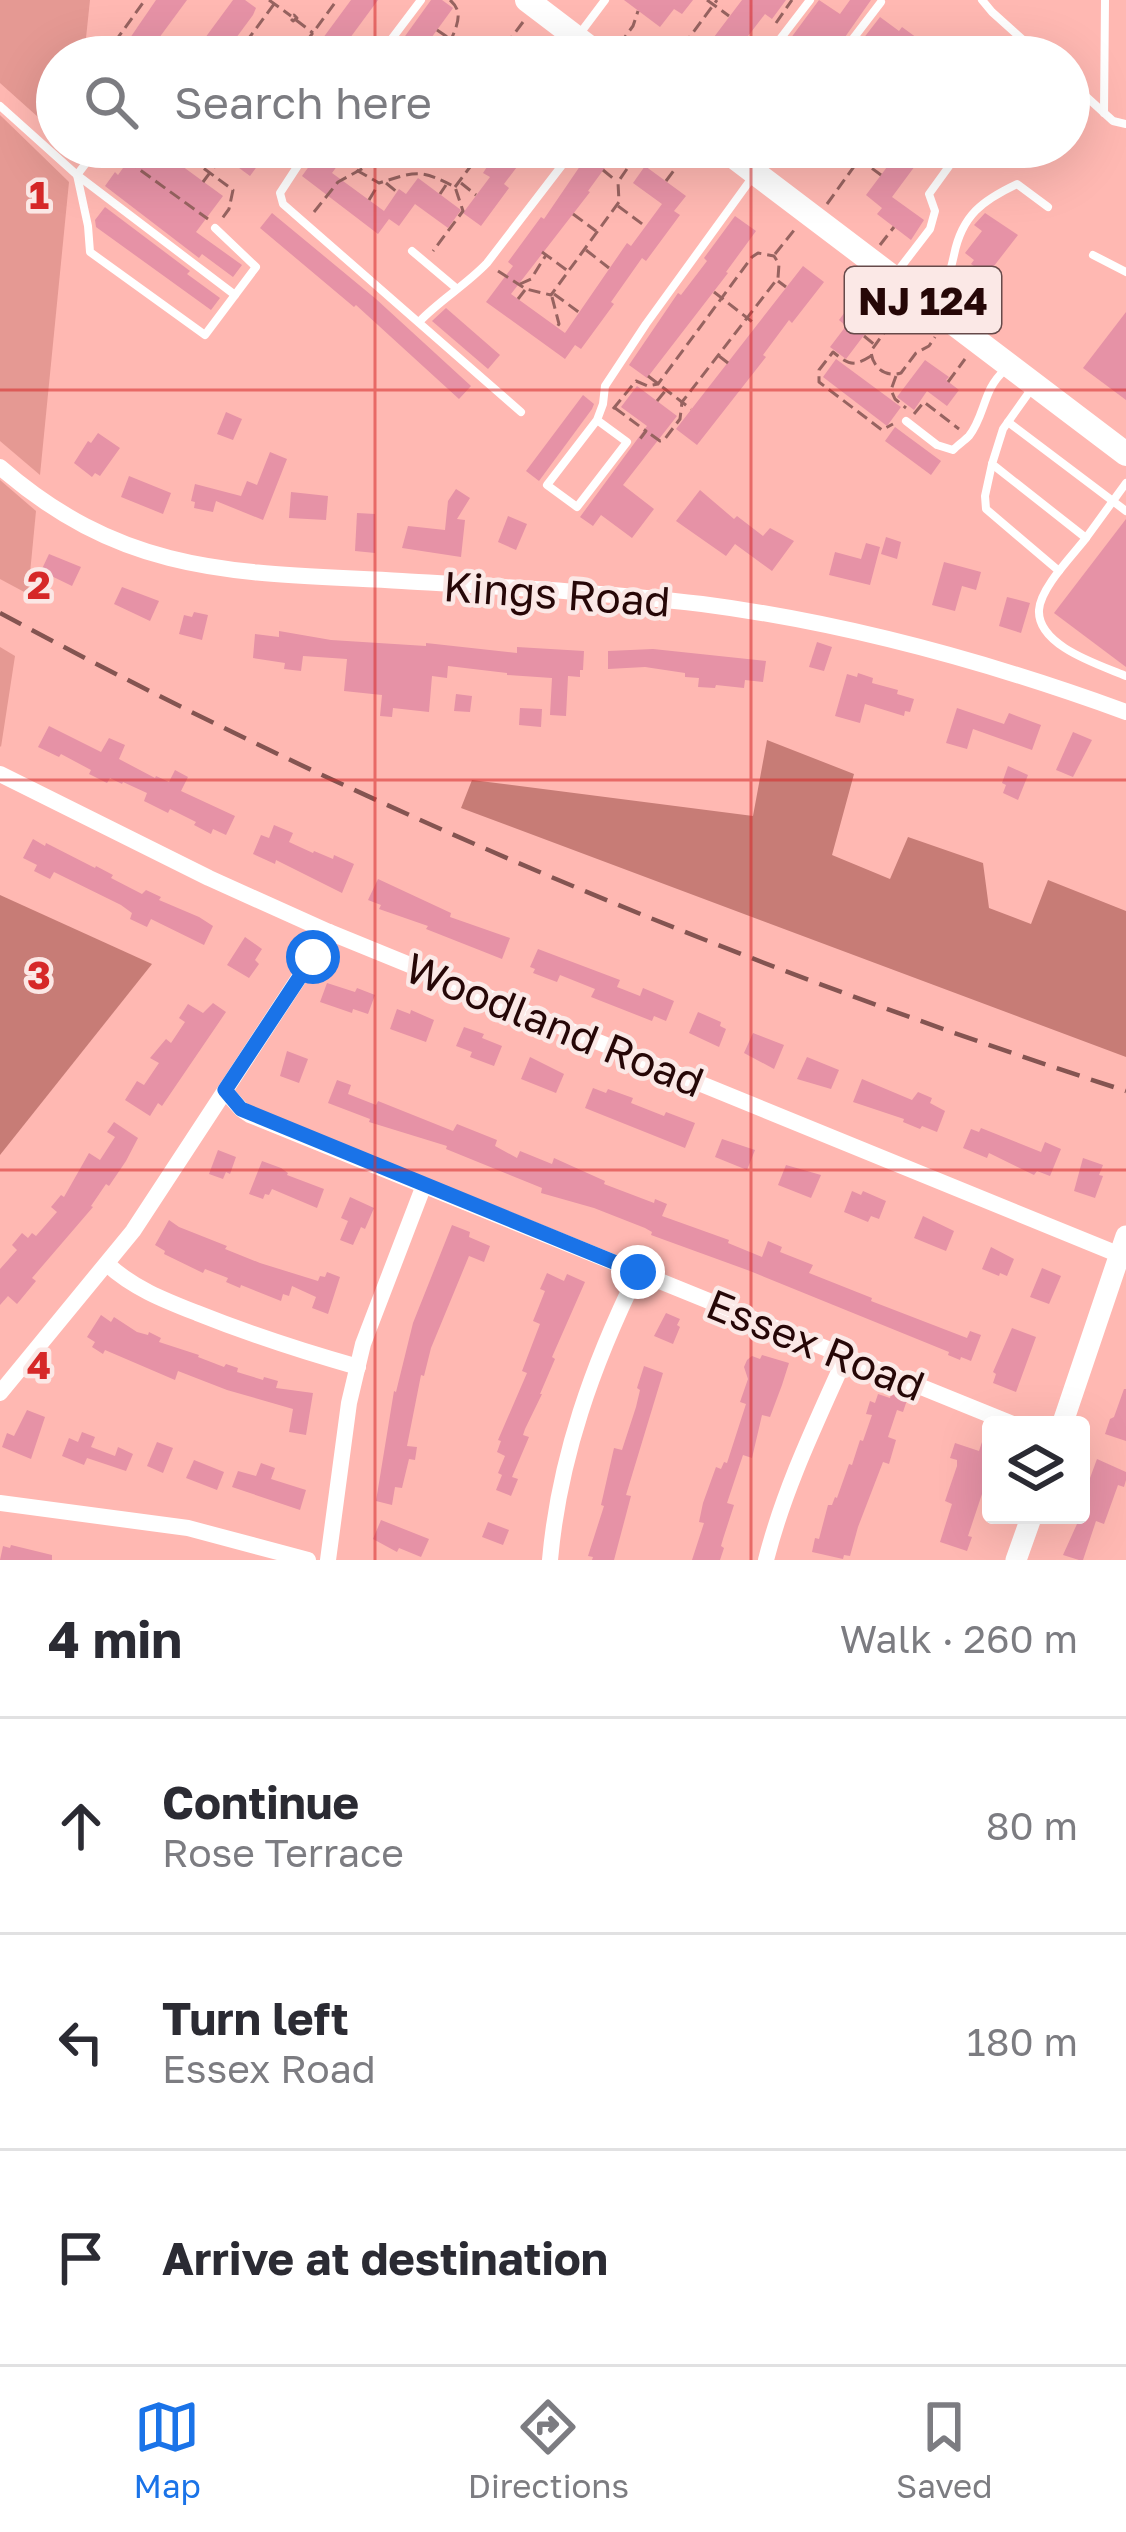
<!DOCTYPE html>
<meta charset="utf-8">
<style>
body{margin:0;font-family:"Golos Text",sans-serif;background:#f2f2f3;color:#2b2b33}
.controls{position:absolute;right:36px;bottom:36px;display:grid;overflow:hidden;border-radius:12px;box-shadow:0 12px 48px #0002}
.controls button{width:108px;height:108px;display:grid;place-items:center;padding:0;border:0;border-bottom:3px solid #e1e1e2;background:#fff;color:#2b2b33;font:60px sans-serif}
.stop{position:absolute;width:36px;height:36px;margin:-27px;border:9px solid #1a73e8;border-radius:50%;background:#fff}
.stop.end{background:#1a73e8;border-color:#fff;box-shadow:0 3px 12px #0008}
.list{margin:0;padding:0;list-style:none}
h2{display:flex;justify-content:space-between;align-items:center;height:156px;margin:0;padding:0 48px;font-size:51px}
h2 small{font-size:39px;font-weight:400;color:#7c7c81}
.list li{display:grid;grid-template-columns:78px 1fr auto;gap:36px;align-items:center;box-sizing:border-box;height:216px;padding:0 48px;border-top:3px solid #e1e1e2}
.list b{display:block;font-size:45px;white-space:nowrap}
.list p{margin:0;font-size:39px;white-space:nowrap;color:#7c7c81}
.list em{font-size:39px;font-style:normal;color:#7c7c81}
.icon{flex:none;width:66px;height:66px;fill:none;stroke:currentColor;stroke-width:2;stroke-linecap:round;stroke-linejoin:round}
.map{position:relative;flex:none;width:1126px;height:1560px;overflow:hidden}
.search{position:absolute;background:#fff;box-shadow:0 12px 48px #0002;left:36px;right:36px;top:36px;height:132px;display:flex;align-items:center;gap:30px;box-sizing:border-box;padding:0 42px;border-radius:66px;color:#7c7c81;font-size:45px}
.sheet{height:804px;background:#fff}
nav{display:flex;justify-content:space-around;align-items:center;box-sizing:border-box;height:168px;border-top:3px solid #e1e1e2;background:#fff;font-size:33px;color:#7c7c81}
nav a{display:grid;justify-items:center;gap:6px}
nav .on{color:#1a73e8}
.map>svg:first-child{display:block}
</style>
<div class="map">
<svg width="1126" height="1560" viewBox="0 0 1126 1560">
<rect width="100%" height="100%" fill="#ffb8b2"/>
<g fill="#e59993">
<polygon points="0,0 90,0 84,57 57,57 57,134 0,83"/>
<polygon points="0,115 69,182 40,475 0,441"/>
<polygon points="0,480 36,511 28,594 0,579"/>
<polygon points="0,647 15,656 1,747 0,746"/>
</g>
<g fill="#c77c76">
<polygon points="767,740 854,774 832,855 890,879 908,837 983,863 989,908 1031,924 1048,880 1126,911 1126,1057 461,808 472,780 753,816"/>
<polygon points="0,895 152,964 0,1155"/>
</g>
<g fill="#e692a6">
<polygon points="156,0 187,0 145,57 117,57"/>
<polygon points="233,0 245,0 256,8 253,15 222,57 191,57"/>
<polygon points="351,0 378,0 336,57 309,57"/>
<polygon points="431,0 442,0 453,8 421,52 403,39"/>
<polygon points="624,0 693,0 682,14 674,9 660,27"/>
<polygon points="742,0 786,0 772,19 765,14 732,57 710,57 721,43 714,37"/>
<polygon points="819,0 840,14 850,0 871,0 831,57 781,57 782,50"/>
<polygon points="880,17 899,31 902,27 943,57 909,57 892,44 882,57 849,57"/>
<polygon points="138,147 156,147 223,196 196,232 242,265 233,277 202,254 199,258 105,186 115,172 118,175"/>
<polygon points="239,147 271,147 250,176 231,162"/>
<polygon points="323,147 351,147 332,173 384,211 399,189 406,194 418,178 461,210 448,228 415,204 399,226 389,219 378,234 302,176"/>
<polygon points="500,147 532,147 504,184 509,188 481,226 463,213 490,177 483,173"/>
<polygon points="593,147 620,147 588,191 590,192 511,294 565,333 627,243 631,246 662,204 633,183 645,166 686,196 674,211 680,215 646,261 642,258 611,302 614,304 581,349 575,345 565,359 486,302 513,266 508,262 541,217 544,219"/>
<polygon points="800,147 835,147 823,164"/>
<polygon points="902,147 929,147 892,197 924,220 911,240 877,214 882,208 866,195"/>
<polygon points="105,207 190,271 187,274 220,298 211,310 96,227 95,220"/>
<polygon points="272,213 376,299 471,386 459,399 356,305 354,307 260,228"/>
<polygon points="985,213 1018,235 987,275 971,264 974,260 965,253 982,231 974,225"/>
<polygon points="735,216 756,231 726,272 728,273 647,378 629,365 678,293 681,295 707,261 704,258"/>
<polygon points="803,266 824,282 792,323 789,320 763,355 766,357 697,445 676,429"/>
<polygon points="851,304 874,322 846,359 830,347 846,326 839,320"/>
<polygon points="446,308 500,355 488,369 432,321"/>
<polygon points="1126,312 1126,400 1083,368"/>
<polygon points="836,359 901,407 887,426 823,377"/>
<polygon points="925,360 949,377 946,380 959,390 947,406 927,391 914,410 897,397"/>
<polygon points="637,386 677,416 623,485 654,509 632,538 601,515 593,526 580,517 647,426 621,407"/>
<polygon points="583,395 594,404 592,409 539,481 526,471"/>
<polygon points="226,412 242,419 233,440 217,434"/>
<polygon points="895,427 941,461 931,475 885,441"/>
<polygon points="98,433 120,448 100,476 95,473 92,477 74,463 88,441 91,443"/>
<polygon points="270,452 287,459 263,520 216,501 213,512 194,508 195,502 191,501 195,484 241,496 247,481 257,485"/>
<polygon points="129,476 171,493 163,514 121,497"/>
<polygon points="456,489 470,498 457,519 465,520 461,557 402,548 408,526 445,530 448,501"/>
<polygon points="700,490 734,519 737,516 763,536 770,528 794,541 772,571 735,544 726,556 676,521"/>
<polygon points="291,492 328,496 326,520 289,518"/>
<polygon points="357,513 375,514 375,553 355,551"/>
<polygon points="508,516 527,524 516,550 498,542"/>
<polygon points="1126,519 1126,667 1054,613"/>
<polygon points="886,537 901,542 897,559 881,554"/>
<polygon points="866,543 880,547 870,585 829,575 835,552 861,559"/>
<polygon points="49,554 81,567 72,586 41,571"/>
<polygon points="944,562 981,572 976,590 962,586 955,611 932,605"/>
<polygon points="122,587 159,601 150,621 114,604"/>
<polygon points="1007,597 1030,603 1021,633 999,626"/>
<polygon points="194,612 208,615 202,640 179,634 184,615 192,617"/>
<polygon points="279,631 331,640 426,646 426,643 517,653 517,647 584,651 583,670 580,670 580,677 568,676 566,716 550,715 552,678 507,675 507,673 448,666 447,678 432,676 429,712 393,708 392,717 380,716 382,695 344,691 347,659 303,656 301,671 284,669 285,663 253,658 255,634 279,637"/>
<polygon points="817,642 832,647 824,671 809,667"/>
<polygon points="653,649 766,661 763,682 745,680 744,688 716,685 715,688 698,687 699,678 685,677 685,673 645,667 608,669 608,651"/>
<polygon points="858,673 873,678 872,683 898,690 897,694 914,699 910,712 905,711 904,716 865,704 860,723 835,716 847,674 857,677"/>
<polygon points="456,694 472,696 470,712 454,711"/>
<polygon points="520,708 542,709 541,727 519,725"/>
<polygon points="957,708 1004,724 1009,713 1041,725 1032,750 973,729 967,749 946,743"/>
<polygon points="49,726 101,752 109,738 125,745 119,759 155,778 156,776 169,782 175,770 188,777 181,791 235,816 226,835 213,829 211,834 194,825 196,822 170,809 168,813 144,801 147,793 123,782 122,784 110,778 107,783 89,774 91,770 61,754 59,757 38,747"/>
<polygon points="1073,732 1092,740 1073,777 1056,770"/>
<polygon points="1008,766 1028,775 1018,800 1003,793 1006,785 1002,783"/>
<polygon points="274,825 293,833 289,842 313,853 314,851 333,859 334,855 354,864 342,893 276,860 275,864 253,854 261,835 269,838"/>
<polygon points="33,839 45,846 46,843 95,868 96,866 113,875 111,878 142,894 146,890 161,897 159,900 199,917 213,926 204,945 151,919 147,927 130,919 132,913 121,905 54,872 50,879 34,871 37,865 23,858"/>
<polygon points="378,879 451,913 450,917 510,938 502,959 426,929 428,926 379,909 381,905 368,900"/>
<polygon points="245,937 262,949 255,960 259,964 249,978 227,965"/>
<polygon points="538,949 620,980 617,987 640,996 643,988 674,1001 666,1021 654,1016 652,1021 591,997 595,989 560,975 557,982 533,973 535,969 530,967"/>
<polygon points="327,983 355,992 357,988 375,995 368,1014 353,1009 352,1013 320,1002"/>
<polygon points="213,1003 226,1012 162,1106 158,1103 150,1116 125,1100 137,1081 144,1085 159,1063 150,1058 166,1039 171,1043 185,1022 179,1018 188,1004 203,1013"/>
<polygon points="397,1009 410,1014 411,1010 434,1020 426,1042 390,1029"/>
<polygon points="698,1012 721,1022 720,1026 726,1029 719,1047 689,1033"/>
<polygon points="464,1027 484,1034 482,1038 502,1046 494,1066 470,1057 472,1052 456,1046"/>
<polygon points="753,1033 784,1045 774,1069 744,1053"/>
<polygon points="287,1051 308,1059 299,1083 280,1076"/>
<polygon points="530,1057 564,1074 556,1093 521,1079"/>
<polygon points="807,1057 839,1070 831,1089 797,1079"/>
<polygon points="862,1079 912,1100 918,1092 932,1098 930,1103 945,1111 937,1132 922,1126 920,1129 903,1122 904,1119 853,1102"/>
<polygon points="337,1080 351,1085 348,1094 376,1105 378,1101 453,1131 457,1124 497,1140 495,1146 517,1158 520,1151 552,1164 554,1158 605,1181 604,1184 654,1203 655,1199 667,1204 662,1216 729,1240 728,1243 762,1257 768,1241 782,1247 780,1252 813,1265 809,1273 872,1298 871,1301 967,1338 970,1331 981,1335 971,1361 961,1357 960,1360 948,1355 949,1352 750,1271 651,1235 652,1232 645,1228 594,1208 541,1193 542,1188 446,1149 447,1146 369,1122 370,1119 328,1103"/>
<polygon points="593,1088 606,1093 608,1089 633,1098 631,1103 664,1116 666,1112 695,1123 685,1148 585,1108"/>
<polygon points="114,1122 138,1138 126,1161 109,1186 106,1184 91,1206 93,1207 32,1278 36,1281 17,1304 8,1296 0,1305 0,1269 17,1250 12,1245 22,1233 28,1238 32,1233 36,1236 57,1212 51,1207 61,1195 64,1197 89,1153 100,1160 115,1137 107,1132"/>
<polygon points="981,1128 1041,1152 1045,1142 1061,1149 1050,1176 1037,1171 1034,1175 989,1153 987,1158 963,1148 971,1129 979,1132"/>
<polygon points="722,1139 755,1150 747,1170 715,1157"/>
<polygon points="218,1150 236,1157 230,1174 226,1172 223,1179 209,1174"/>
<polygon points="1083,1158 1103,1165 1099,1175 1103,1176 1095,1198 1074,1191"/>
<polygon points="262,1161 281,1168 288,1173 287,1175 324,1189 317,1208 272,1189 269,1195 265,1194 263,1199 249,1194"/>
<polygon points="786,1165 821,1175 811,1198 778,1185"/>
<polygon points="852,1191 861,1195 863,1191 886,1201 879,1219 871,1216 868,1222 844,1212"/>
<polygon points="350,1197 374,1208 365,1229 361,1227 353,1245 340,1240 348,1221 341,1218"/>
<polygon points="923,1216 954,1231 946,1251 914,1238"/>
<polygon points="169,1220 179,1227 227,1246 225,1249 260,1263 318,1281 320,1276 325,1277 327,1272 340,1277 328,1314 312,1308 316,1297 292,1286 289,1296 283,1294 281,1301 241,1285 240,1288 226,1282 228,1278 205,1269 203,1273 164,1254 165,1251 155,1245"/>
<polygon points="452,1225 470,1232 469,1237 490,1246 484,1262 469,1256 431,1348 424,1376 421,1375 407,1446 417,1447 415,1460 409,1459 402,1488 395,1487 392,1505 376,1501 394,1391 396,1392 413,1323"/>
<polygon points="991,1247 1014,1259 1007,1276 1000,1273 999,1276 982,1269"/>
<polygon points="1042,1268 1061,1276 1049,1304 1030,1297"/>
<polygon points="547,1273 564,1281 567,1274 585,1282 552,1357 555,1359 540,1394 542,1394 525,1429 523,1435 529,1437 512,1477 518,1479 511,1496 496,1490 502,1475 498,1473 505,1456 497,1452 501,1441 498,1440 527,1373 522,1371 540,1324 533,1321 545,1291 540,1289"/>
<polygon points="666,1313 680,1319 677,1325 680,1327 673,1344 654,1336"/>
<polygon points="101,1315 111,1322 114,1317 137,1332 148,1335 149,1332 161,1338 159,1342 199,1355 198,1357 224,1367 226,1364 238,1368 237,1372 263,1380 264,1377 278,1381 276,1388 313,1393 306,1435 289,1432 293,1409 227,1390 178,1371 175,1380 105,1350 103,1354 92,1347 95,1342 87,1337"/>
<polygon points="1012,1328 1036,1337 1016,1392 993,1383 996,1374 993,1372"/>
<polygon points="762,1355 789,1363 782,1385 770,1417 762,1415 752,1458 743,1455 727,1503 734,1505 723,1539 721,1546 724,1548 720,1560 692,1560 704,1523 699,1522 703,1503 716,1467 721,1469 724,1462 727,1463 746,1404 740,1402 748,1379 744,1367 747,1360 752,1356 760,1359"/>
<polygon points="644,1366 663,1373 626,1495 631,1496 614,1560 592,1560 593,1557 588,1556 604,1506 601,1505 614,1448 622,1450 636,1407 640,1390 637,1388"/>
<polygon points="1124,1389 1126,1389 1126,1441 1105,1434 1110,1419 1114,1417"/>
<polygon points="878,1394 890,1398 891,1394 907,1400 903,1412 897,1410 888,1437 896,1440 889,1464 883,1462 858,1527 850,1556 844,1555 843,1559 812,1552 815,1538 819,1539 828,1505 832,1505 835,1497 837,1498 849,1464 852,1465 860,1440 863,1441 872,1415 866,1414 870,1401 875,1403"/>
<polygon points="27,1410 45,1417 31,1459 2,1447 7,1433 14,1436"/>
<polygon points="987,1427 991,1429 991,1467 968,1536 972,1537 967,1551 940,1542 952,1504 945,1501 957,1466 957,1460 950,1458 955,1443 979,1451"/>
<polygon points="82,1432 95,1437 91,1447 115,1456 118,1447 133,1454 126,1471 87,1458 84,1465 62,1456 69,1438 78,1442"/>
<polygon points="157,1442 173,1448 163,1473 147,1466"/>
<polygon points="1097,1459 1126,1472 1126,1480 1124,1487 1118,1485 1104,1524 1096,1521 1083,1560 1079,1560 1063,1555 1081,1515 1081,1496 1083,1497"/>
<polygon points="194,1460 224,1472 217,1490 186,1478"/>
<polygon points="261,1463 275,1468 271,1479 306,1490 300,1510 232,1487 238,1471 256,1476"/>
<polygon points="381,1520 429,1539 421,1557 399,1548 397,1552 373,1539"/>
<polygon points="488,1522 509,1530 503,1545 482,1537"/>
<polygon points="11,1545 52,1555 52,1560 0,1560 3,1546 10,1548"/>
</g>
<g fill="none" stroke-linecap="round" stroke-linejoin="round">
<g stroke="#976360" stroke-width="3" stroke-dasharray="12 6" stroke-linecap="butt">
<polyline points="269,0 291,16"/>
<path d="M450 0C464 12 457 25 451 40"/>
<polyline points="707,0 729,16"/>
<polygon points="294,15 297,18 293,21 290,18"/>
<polyline points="296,20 313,33"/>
<polyline points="776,23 792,0"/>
<polyline points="437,30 465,49"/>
<polyline points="619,45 633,26 638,11"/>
<polyline points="505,46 523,22"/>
<polyline points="683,46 717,0"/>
<polyline points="886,52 891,57"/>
<polyline points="104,57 145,0"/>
<polyline points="235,57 277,0"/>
<polyline points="295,57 337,0"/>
<path d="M459 57C474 36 496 39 513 57"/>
<path d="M651 57C660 45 668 39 683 46L689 57"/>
<polyline points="749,57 763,40"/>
<polyline points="130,147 122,157 208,219"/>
<polyline points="175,147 233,190 229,209 221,220"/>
<polyline points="489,147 496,152"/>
<polyline points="843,147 881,175"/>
<polyline points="164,153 169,147"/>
<path d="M344 157 358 171 379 183C417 171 420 169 455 187L463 211 433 251"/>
<polyline points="771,161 782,147"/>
<polyline points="603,170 615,180"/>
<polyline points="666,181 690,149"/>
<polyline points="203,182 229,147"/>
<polyline points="386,183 397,192"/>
<polyline points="461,183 476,195"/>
<polyline points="455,187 485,147"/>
<polyline points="440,194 446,185"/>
<polyline points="369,200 378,185"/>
<polyline points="827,204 868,147"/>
<polyline points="618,206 645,226"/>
<polyline points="314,212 338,182 382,158 392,147"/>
<polyline points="573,214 596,231"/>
<polyline points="880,245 894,227"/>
<polyline points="586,250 609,268"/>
<polyline points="542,252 568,271"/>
<polyline points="775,254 795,229"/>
<polyline points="498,271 526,289 551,295 619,202 618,182 642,147"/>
<polyline points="778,281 786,287"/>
<polyline points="520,284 531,279 546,255"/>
<polyline points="714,292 755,324"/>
<polyline points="554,294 580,313"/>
<polyline points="552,297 559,324 557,327"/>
<polyline points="518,299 525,290"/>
<path d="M895 307 889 315 886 330 871 351C872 367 885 378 901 373L916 353 929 346 935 337"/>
<polyline points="864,336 875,345"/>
<polyline points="719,356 728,363"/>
<path d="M871 356C853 367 849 365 833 352L819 370V382L882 430 893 424"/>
<polyline points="648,376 691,409"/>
<polyline points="896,376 891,390 895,399 906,408"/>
<polyline points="948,382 965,359"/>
<polyline points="657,401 666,390"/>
<polyline points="615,408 646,431 640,439"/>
<polyline points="613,409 636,381 648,386 658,384 752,257 758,253 774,256 779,264 778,278 682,402 680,419 664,440 660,441 646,431"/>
<polyline points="914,414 924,402 959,429"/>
</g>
<g stroke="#fff" stroke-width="8">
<polyline points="982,0 992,12 1042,57"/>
<polyline points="581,32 605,0"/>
<polyline points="378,57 421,0"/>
<polyline points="773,57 774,47 810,0"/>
<polyline points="839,57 881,2"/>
<polyline points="1069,81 1113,121 1126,124"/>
<polyline points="0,106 77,175 235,295"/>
<polyline points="1104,113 1105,0"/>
<polyline points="98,147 77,175 88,226 90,252 205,335 256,267 215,228"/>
<polyline points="310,147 280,193 283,204 521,412"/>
<polyline points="412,251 456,288"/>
<polyline points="1093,255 1126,272"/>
<polyline points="897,272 930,229 935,211 929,194 963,147"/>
<path d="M936 300C947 285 950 273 954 255 962 215 983 200 1017 184L1048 207"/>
<path d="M419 322C440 300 466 285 487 263L576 147"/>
<path d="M1030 391 1003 429 992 464 1086 538C1073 555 1040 588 1039 610 1037 646 1100 665 1126 676"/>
<polyline points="597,420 627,442 577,507 547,485 597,420 603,404 605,386 646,324 754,175"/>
<path d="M906 421 937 445 953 450C958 445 964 441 969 436 985 416 983 389 1004 371"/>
<polyline points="1008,422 1126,511"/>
<polyline points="992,464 985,496 986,509 1059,571"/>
<polyline points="1086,538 1126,483"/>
</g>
<g stroke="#fff" stroke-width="16">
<path d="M0 467C129 579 242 572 402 581 502 587 603 592 702 604 848 623 989 662 1126 712"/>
<polyline points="0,774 209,878 329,932 1120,1255"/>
<polyline points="225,1091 241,1109 250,1115 1015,1425"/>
<path d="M107 1264C133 1288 164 1300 197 1313 252 1335 301 1351 358 1367"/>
<polyline points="0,1393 133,1231 329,932"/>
<polyline points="0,1503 188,1528 308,1560"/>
<polyline points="328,1560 349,1403 363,1344 424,1185"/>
<path d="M550 1560C559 1458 593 1364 638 1272"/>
<path d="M766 1560C784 1489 816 1423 846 1356"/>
</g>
<g stroke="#fff" stroke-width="21">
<polyline points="1062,1425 1126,1236"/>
<polyline points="1016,1560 1032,1515"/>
</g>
<g stroke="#fff" stroke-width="24">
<polyline points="527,0 602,57"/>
<polyline points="721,147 1126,454"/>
</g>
<path stroke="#845451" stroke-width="4.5" stroke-dasharray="24 12" stroke-linecap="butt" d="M0 613C360 807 738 965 1126 1091"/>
</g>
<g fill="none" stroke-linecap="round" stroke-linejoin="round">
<polyline stroke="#1a73e8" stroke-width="15" points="313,957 225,1090 241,1109 638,1272"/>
</g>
<path fill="none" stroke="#d62828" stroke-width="3" stroke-opacity="0.55" d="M375 0V57M751 0V57M375 147V1560M751 147V1560M0 390H1126M0 780H1126M0 1170H1126"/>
<g text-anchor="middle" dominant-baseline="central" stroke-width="9" stroke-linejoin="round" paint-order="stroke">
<rect fill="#fbe8e6" stroke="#664a4a" stroke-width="3" x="845" y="267" width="156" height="66" rx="9"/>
<g font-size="39" font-weight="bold" fill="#260707">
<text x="923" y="300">NJ 124</text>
</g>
<g font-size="42" fill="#260707" stroke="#fbe8e6">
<text transform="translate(557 593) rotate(4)">Kings Road</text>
<text transform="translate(555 1024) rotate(22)">Woodland Road</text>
<text transform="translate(816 1344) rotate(22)">Essex Road</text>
</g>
</g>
<g font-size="39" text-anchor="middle" font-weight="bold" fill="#d62828" stroke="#fbe8e6" stroke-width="9" stroke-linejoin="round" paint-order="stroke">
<text x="39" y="209">1</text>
<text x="39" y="599">2</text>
<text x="39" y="989">3</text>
<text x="39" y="1379">4</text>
</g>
</svg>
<div class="controls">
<button><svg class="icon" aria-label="layers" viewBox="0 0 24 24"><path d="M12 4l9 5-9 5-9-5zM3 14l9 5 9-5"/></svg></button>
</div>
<div class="stop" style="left:313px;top:957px"></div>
<div class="stop end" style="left:638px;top:1272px"></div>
<div class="search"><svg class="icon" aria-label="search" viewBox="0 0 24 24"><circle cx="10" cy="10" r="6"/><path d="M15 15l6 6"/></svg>Search here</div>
</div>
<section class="sheet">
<h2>4 min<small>Walk · 260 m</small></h2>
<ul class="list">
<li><svg class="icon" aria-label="ahead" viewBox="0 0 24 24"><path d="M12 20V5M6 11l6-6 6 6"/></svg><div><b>Continue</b><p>Rose Terrace</p></div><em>80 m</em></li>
<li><svg class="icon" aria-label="left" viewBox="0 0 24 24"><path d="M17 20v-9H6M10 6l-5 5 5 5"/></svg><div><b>Turn left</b><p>Essex Road</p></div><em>180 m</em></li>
<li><svg class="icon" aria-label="arrive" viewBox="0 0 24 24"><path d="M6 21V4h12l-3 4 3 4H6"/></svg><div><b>Arrive at destination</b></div></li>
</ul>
</section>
<nav>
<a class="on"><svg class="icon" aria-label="map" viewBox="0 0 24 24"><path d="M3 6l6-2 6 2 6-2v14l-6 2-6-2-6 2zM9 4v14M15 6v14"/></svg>Map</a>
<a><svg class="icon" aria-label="directions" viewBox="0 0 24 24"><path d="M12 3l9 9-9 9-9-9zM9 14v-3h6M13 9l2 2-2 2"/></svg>Directions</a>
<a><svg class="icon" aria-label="saved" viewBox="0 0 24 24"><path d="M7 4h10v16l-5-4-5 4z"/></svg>Saved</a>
</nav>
